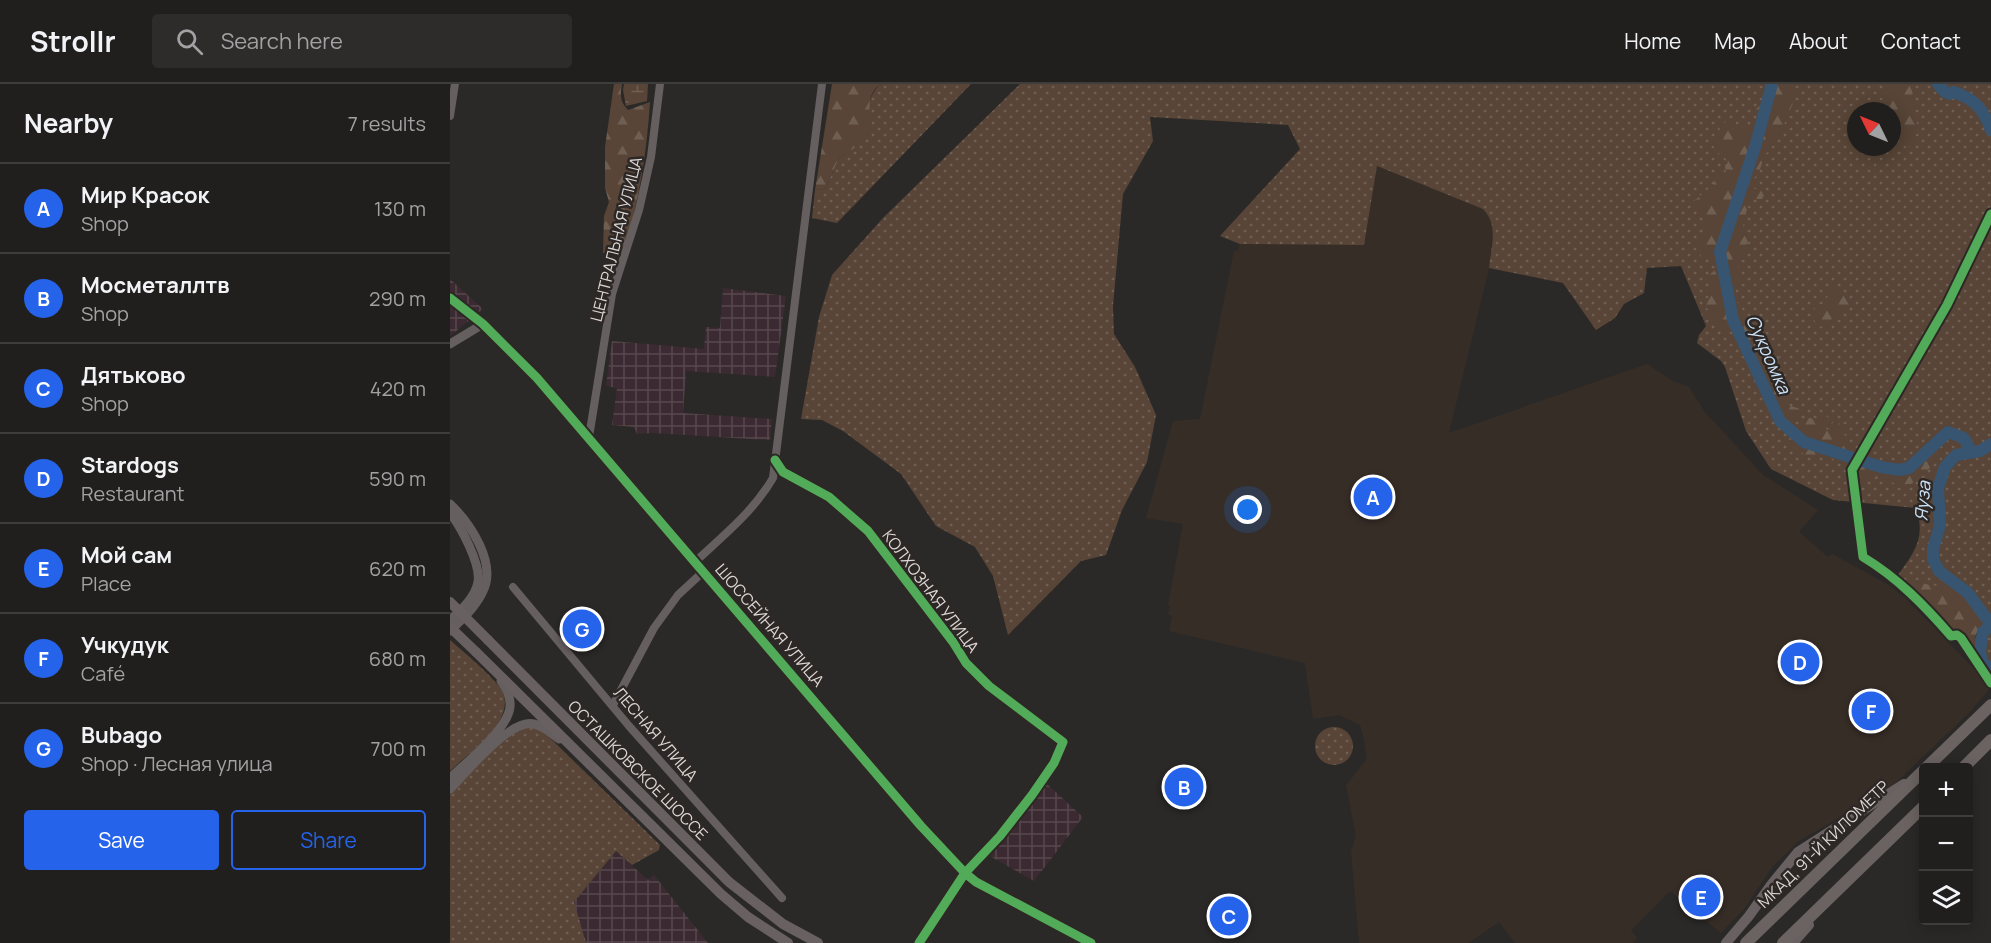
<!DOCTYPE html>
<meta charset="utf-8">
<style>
body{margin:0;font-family:Manrope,sans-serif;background:#2d2c2a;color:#f1f3f6}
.controls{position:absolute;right:18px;bottom:18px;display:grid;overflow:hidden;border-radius:6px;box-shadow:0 3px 15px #0003}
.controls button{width:54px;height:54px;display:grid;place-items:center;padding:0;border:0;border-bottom:2px solid #3d3d3b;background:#201f1d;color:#f1f3f6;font:30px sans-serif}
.compass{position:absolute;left:1397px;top:18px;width:54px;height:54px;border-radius:50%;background:#201f1d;box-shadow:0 3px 15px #0003;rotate:313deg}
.you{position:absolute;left:798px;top:426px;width:21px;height:21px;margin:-15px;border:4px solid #fff;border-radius:50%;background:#1a73e8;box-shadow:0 0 0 9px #1a73e833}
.badge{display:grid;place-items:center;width:39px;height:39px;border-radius:50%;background:#2563eb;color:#fff;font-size:20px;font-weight:700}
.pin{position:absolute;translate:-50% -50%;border:3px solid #fff;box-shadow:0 2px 6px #0006}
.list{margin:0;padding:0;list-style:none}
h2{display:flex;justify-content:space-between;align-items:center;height:78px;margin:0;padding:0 24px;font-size:26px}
h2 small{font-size:20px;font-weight:400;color:#a2a2a4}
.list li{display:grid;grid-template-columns:39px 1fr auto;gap:18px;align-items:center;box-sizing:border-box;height:90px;padding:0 24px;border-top:2px solid #3d3d3b}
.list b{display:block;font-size:22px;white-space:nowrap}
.list p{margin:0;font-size:20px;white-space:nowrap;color:#a2a2a4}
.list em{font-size:20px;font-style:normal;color:#a2a2a4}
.actions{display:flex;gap:12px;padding:18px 24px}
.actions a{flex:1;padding:14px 0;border:2px solid #2563eb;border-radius:6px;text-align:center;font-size:21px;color:#2563eb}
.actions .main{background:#2563eb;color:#fff}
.icon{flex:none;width:33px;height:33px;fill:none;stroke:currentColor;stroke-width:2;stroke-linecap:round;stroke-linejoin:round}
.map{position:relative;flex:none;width:1541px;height:859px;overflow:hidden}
header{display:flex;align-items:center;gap:36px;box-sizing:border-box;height:84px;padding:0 30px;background:#201f1d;border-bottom:2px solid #3d3d3b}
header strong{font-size:28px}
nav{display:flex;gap:33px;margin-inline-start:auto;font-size:21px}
.search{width:420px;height:54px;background:#2d2c2a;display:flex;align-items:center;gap:15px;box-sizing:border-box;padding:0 21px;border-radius:6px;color:#a2a2a4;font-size:22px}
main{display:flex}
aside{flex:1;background:#201f1d}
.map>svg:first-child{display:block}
</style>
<header>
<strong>Strollr</strong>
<div class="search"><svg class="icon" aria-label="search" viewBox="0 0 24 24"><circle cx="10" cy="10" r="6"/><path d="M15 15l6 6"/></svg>Search here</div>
<nav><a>Home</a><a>Map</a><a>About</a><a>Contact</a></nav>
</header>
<main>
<aside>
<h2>Nearby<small>7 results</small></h2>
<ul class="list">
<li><span class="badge">A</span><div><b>Мир Красок</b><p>Shop</p></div><em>130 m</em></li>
<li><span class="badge">B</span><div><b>Мосметаллтв</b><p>Shop</p></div><em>290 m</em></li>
<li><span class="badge">C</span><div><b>Дятьково</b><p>Shop</p></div><em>420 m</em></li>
<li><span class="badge">D</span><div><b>Stardogs</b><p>Restaurant</p></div><em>590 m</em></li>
<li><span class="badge">E</span><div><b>Мой сам</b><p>Place</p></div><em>620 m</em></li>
<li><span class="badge">F</span><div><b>Учкудук</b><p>Café</p></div><em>680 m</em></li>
<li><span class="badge">G</span><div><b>Bubago</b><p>Shop · Лесная улица</p></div><em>700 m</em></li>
</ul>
<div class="actions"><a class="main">Save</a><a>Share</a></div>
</aside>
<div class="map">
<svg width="1541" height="859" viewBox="0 0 1541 859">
<defs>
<pattern id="industrial-grid" width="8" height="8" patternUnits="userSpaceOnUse" patternTransform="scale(1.5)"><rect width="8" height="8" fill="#3b2a31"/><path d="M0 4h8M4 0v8" fill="none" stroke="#57484e"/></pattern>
<pattern id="grass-dots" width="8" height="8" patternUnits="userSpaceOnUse" patternTransform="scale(1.5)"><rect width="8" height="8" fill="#584537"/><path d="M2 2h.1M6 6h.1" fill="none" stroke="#6f5f53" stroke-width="1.8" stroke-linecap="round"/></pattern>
<pattern id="forest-firs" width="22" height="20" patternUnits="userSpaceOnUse" patternTransform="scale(1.5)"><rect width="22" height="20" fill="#584537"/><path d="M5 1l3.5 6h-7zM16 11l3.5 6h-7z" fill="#6f5f53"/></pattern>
<pattern id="wetland-marsh" width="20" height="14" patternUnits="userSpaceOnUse" patternTransform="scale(1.5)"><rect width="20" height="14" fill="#584537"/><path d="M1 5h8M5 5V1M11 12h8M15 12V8" fill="none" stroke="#6f5f53"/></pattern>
</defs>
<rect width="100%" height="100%" fill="#2b2927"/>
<polygon fill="#372d27" points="927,82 1033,124 1042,133 1043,147 1039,184 999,349 1197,280 1223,297 1239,303 1254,327 1313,391 1368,426 1349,448 1378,473 1382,470 1437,500 1455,514 1528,589 1531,595 1541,598 1541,603 1519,629 1441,703 1349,757 1322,783 1294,825 1271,849 1220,807 1181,846 1187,854 1183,859 1065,859 1049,838 1018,859 909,859 901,767 906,752 896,701 917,675 914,655 910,641 889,631 863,635 855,579 719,547 722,532 718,530 720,522 718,521 733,440 696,434 723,337 750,335 784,167 788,167 790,160 914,161"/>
<g fill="url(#industrial-grid)">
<polygon points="0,195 33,225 0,252"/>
<polygon points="273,204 336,212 325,293 236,287 233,329 322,335 320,356 203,349 187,350 184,343 162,341 167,304 156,302 162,257 254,265 256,243 270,244"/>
<polygon points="597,700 633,733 584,797 538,771"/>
<polygon points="166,767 198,796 204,791 258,859 136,859 123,819"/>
</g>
<g fill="url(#grass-dots)" fill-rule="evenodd">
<path d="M431 0H521L387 139 362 134 365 106 375 105 389 74 408 61C412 46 418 7 431 0Z"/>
<path d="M570 0H1541V598L1531 595 1512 562 1448 491C1465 468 1476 453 1466 424L1383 416 1321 385 1296 347 1275 283 1271 277 1247 259 1249 251 1256 242 1231 182 1197 184 1194 209 1174 220 1165 234 1146 246 1113 199 1039 184C1041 162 1049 141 1033 125L927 82 914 161 790 160 770 152 850 65 838 41 700 33 703 57 673 110 663 222 664 250 685 283 706 331 697 378 672 426 656 471 631 477 558 551 543 492 525 463 486 442 451 390 393 347 372 336 351 335 369 233 382 191 433 134ZM1406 27H1442V63H1406ZM1466 497 1478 502H1493L1532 534 1533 539C1527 548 1526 555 1520 564L1513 553 1464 503Z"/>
<path d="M0 556C16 570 33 584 47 600 75 631 21 667 0 687Z"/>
<circle cx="884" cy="662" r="19"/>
<polygon points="74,643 85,643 98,652 210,761 209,766 182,781 166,767 124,818 136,859 0,859 0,709 52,657"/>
</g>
<g fill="url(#forest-firs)">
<path d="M164 0H172C170 11 170 18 178 26L200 18C197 65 190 111 177 156 175 162 171 166 169 172L162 168 153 169 154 132 159 118 155 104V63Z"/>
<path d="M382 0H431C416 9 419 28 422 42L409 61 389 74 375 105 365 106Z"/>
<path d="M1318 0H1345V13L1329 54 1315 71 1309 88 1301 98 1304 105 1312 104 1314 111 1312 115H1303C1295 124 1294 138 1292 150L1298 154C1298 170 1281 183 1290 198L1285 206 1284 214 1292 224 1294 236C1306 242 1314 245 1316 259L1324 262 1329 267 1327 298 1337 305V321L1351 325V329L1342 338 1343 342 1351 341 1358 333 1369 338 1375 332 1378 333 1376 345 1379 346 1384 336H1388L1394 350 1408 368 1403 379 1397 383 1374 370 1356 372 1338 357 1336 346 1322 335 1321 332 1327 322 1324 314 1314 307 1317 296 1302 289 1297 282 1302 275 1309 272 1305 248 1295 256 1285 248 1272 246 1267 241V237L1260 232 1255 218 1262 208 1257 193 1272 180 1268 175 1252 173 1244 162 1246 154 1255 148C1258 136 1252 129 1243 121L1244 117 1264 100 1265 92 1276 90 1275 81 1278 79 1274 72 1266 68 1261 57 1270 49 1269 40 1277 38 1284 47H1288L1307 35 1305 27 1307 24 1317 18Z"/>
<polygon points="1444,0 1459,0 1462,7 1468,46 1461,62 1457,63 1450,60 1448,56 1447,44 1442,36 1442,27 1434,27 1431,24 1437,4"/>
<path d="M1384 202 1388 203 1393 209 1399 210 1400 222 1397 226 1393 225 1374 242 1369 243C1364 239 1362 230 1365 224H1376V215Z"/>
<path d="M1484 366 1490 373 1472 392 1461 400H1446L1430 394 1416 397 1410 394 1409 385 1413 380C1450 393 1455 392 1484 366Z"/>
<path d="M1493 374 1497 376C1483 401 1484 410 1487 438L1476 435 1474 416 1476 394Z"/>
<path d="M1460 496C1474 498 1484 506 1498 499 1512 509 1530 522 1533 540L1527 548 1522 564 1459 501Z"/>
</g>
<polygon fill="url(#wetland-marsh)" points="174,0 198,0 197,17 176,22 173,6"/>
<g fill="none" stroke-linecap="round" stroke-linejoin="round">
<g stroke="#375570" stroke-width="12">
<polyline points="1322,0 1305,63 1270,168 1283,236 1330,337 1354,358 1431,383 1449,386 1459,384 1498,348 1514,354 1521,368"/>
<path d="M1488 0 1495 8 1500 10 1504 8C1525 15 1534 26 1541 46"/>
<polyline points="1541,360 1530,367 1506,371 1495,383 1488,404 1490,441 1483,465 1483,475 1489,487 1518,509 1540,539 1540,542 1533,548 1530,567 1532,578 1541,585"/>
</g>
<g stroke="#665f5f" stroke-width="8">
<polyline points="0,32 5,0"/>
<polyline points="0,214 33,240"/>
<polyline points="139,353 162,210 189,126 201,73 210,0"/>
<polyline points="325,376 333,388 379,413 418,447 503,558 516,579 539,602 613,658 604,679 582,711 550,752 515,789 469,859"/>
<path d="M245 478C274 451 303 428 323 394L372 0"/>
<polyline points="63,503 179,642 332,814"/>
<polyline points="163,621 204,544 228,511 254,487"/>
</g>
<g stroke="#665f5f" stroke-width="9">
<polyline points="0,260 33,240 76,282 139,353 471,742 515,789 526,798 641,859"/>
<path d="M0 420C20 439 47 479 33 507 26 523 12 535 0 547"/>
<path d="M0 429C11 443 31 480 28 498 25 514 11 526 0 536"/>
<path d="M0 694C16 679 58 645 60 623 61 613 57 605 51 597"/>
<path d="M0 705C17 688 60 634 84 640 94 642 101 649 109 655"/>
</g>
<g stroke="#696161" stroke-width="10">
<polyline points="38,556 279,798 333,840 368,859"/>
<polyline points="26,568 271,810 298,833 338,859"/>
<polyline points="1276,859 1299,832 1321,801 1348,768 1454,700"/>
<polyline points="1343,859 1359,841"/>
</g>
<g stroke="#6a6362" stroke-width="12">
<polyline points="1476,684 1541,621"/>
<polyline points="1513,684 1541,656"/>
<polyline points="1296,859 1474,686"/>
<polyline points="1333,859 1474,722"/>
</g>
<g stroke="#696161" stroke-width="10">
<polyline points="0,518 38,556"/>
<polyline points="0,543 26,568"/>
</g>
<defs>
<g id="cycleway">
<path d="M1541 130 1497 221 1402 386 1413 473C1448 494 1475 522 1501 552L1507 551 1511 554 1541 599"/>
<polyline points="0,214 33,240 87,294 471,742 515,789 526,798 641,859"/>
<polyline points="325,376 333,388 379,413 418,447 503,558 516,579 539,602 613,658 604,679 582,711 550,752 515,789 469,859"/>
</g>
</defs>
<use href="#cycleway" stroke="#2d2825" stroke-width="13"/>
<use href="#cycleway" stroke="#51ab58" stroke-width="9"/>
</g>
<g text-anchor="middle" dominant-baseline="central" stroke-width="5" stroke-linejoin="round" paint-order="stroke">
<g font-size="16" fill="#dcd8d6" stroke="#2d2825">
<text transform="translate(166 155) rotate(-76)">ЦЕНТРАЛЬНАЯ УЛИЦА</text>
<text transform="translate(481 507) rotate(53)">КОЛХОЗНАЯ УЛИЦА</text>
<text transform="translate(320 541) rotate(49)">ШОССЕЙНАЯ УЛИЦА</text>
<text transform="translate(206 650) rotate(49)">ЛЕСНАЯ УЛИЦА</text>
<text transform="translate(188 686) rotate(45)">ОСТАШКОВСКОЕ ШОССЕ</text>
<text transform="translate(1373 760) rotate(-44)">МКАД, 91-Й КИЛОМЕТР</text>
</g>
<g font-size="18" font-style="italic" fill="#cbe1f5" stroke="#2d2825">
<text transform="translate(1319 270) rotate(66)">Сукромка</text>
<text transform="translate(1472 417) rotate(-85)">Яуза</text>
</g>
</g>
</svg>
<div class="controls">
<button>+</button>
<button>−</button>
<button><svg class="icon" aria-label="layers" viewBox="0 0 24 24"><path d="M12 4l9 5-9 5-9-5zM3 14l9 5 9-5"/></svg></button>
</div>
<svg class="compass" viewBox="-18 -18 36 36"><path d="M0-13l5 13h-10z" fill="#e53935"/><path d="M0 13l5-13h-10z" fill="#a2a2a4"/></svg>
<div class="you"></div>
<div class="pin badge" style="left:923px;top:413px">A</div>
<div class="pin badge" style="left:734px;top:703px">B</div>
<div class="pin badge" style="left:779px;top:832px">C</div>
<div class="pin badge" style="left:1350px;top:578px">D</div>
<div class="pin badge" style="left:1251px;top:813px">E</div>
<div class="pin badge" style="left:1421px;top:627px">F</div>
<div class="pin badge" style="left:132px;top:545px">G</div>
</div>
</main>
